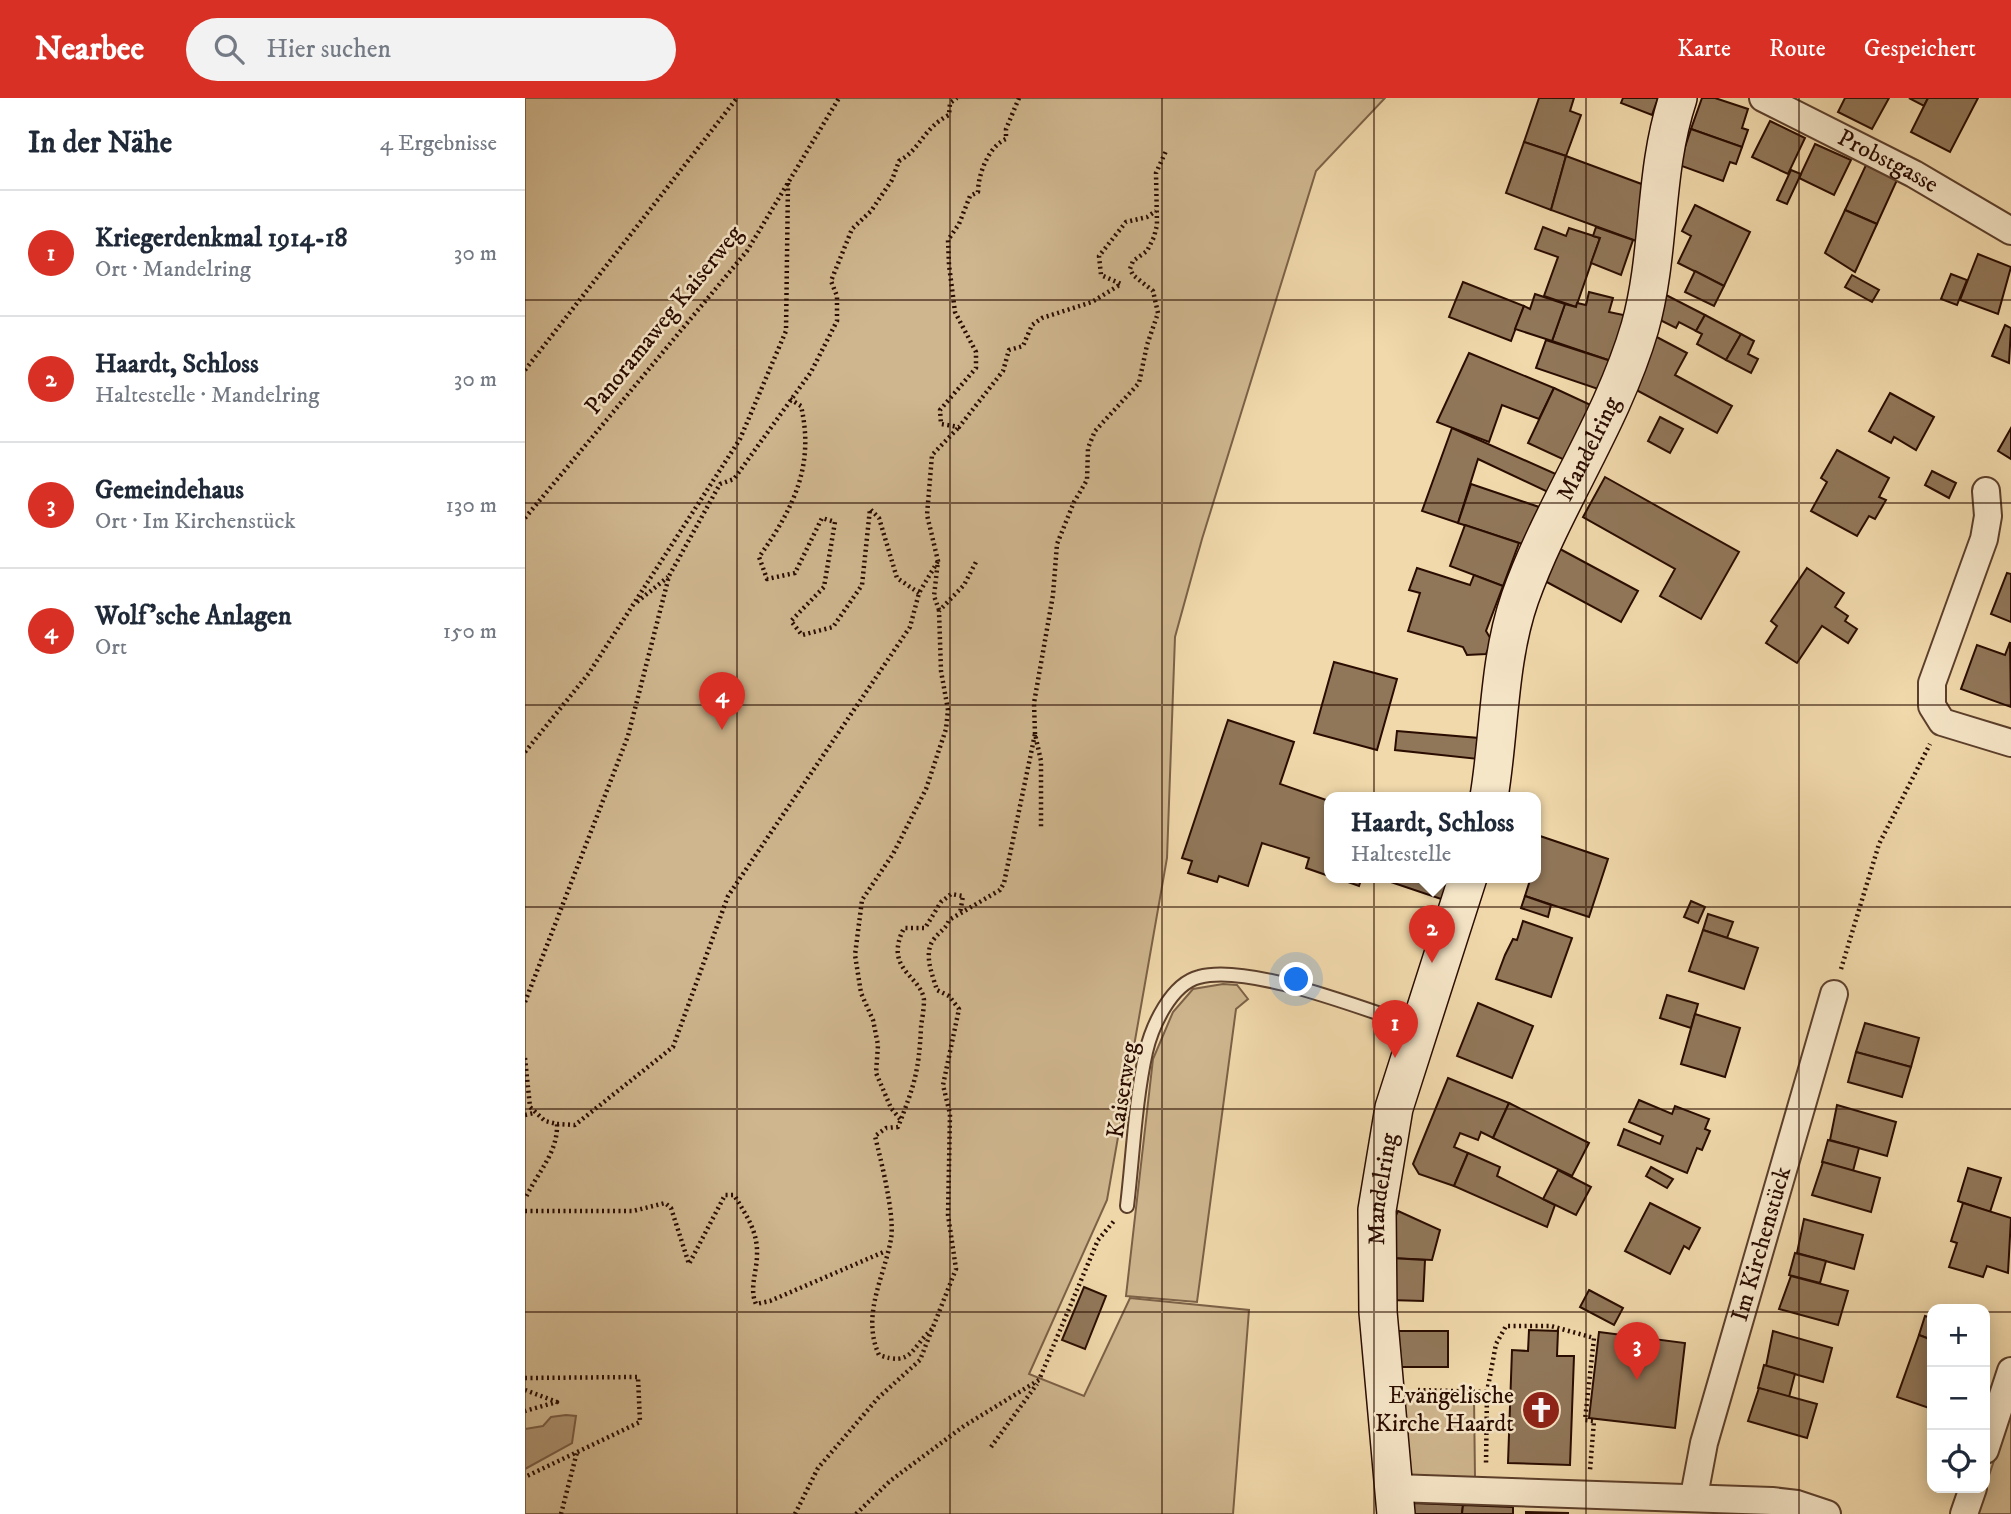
<!DOCTYPE html>
<html lang="de">
<meta charset="utf-8">
<style>
body{margin:0;font-family:"IM FELL DW Pica",serif;background:#f2f2f3;color:#1f2937}
.controls{position:absolute;right:21px;bottom:21px;display:grid;overflow:hidden;border-radius:14px;box-shadow:0 4px 18px #0003}
.controls button{width:63px;height:63px;display:grid;place-items:center;padding:0;border:0;border-bottom:2px solid #e0e1e3;background:#fff;color:#1f2937;font:35px sans-serif}
.you{position:absolute;left:772px;top:882px;width:24px;height:24px;margin:-18px;border:5px solid #fff;border-radius:50%;background:#1a73e8;box-shadow:0 0 0 10px #1a73e833}
.badge{display:grid;place-items:center;width:46px;height:46px;border-radius:50%;background:#d93025;color:#fff;font-size:23px;font-weight:700}
.pin{position:absolute;translate:-50% -58px;filter:drop-shadow(0 2px 4px #0008)}
.pin::after{content:'';position:absolute;top:37px;width:24px;height:21px;background:inherit;clip-path:polygon(0 0,100% 0,50% 100%)}
.popup{position:absolute;left:799px;top:694px;width:217px;height:91px;box-sizing:border-box;display:grid;place-content:center;border-radius:14px;background:#fff;filter:drop-shadow(0 2px 5px #0005);font-size:23px;white-space:nowrap;color:#747a83}
.popup b{font-size:26px;color:#1f2937}
.popup::after{content:'';position:absolute;left:50%;top:100%;margin-left:-14px;border:14px solid transparent;border-top-color:#fff}
.list{margin:0;padding:0;list-style:none}
h2{display:flex;justify-content:space-between;align-items:center;height:91px;margin:0;padding:0 28px;font-size:30px}
h2 small{font-size:23px;font-weight:400;color:#747a83}
.list li{display:grid;grid-template-columns:46px 1fr auto;gap:21px;align-items:center;box-sizing:border-box;height:126px;padding:0 28px;border-top:2px solid #e0e1e3}
.list b{display:block;font-size:26px;white-space:nowrap}
.list p{margin:0;font-size:23px;white-space:nowrap;color:#747a83}
.list em{font-size:23px;font-style:normal;color:#747a83}
.icon{flex:none;width:38px;height:38px;fill:none;stroke:currentColor;stroke-width:2;stroke-linecap:round;stroke-linejoin:round}
.map{position:relative;flex:none;width:1486px;height:1416px;overflow:hidden}
header{display:flex;align-items:center;gap:42px;box-sizing:border-box;height:98px;padding:0 35px;background:#d93025;color:#fff}
header strong{font-size:33px}
nav{display:flex;gap:38px;margin-inline-start:auto;font-size:24px}
.search{width:490px;height:63px;background:#f2f2f3;display:flex;align-items:center;gap:18px;box-sizing:border-box;padding:0 24px;border-radius:38px;color:#747a83;font-size:26px}
main{display:flex}
aside{flex:1;background:#fff}
.map>svg:first-child{display:block}
</style>
<header>
<strong>Nearbee</strong>
<div class="search"><svg class="icon" aria-label="search" viewBox="0 0 24 24"><circle cx="10" cy="10" r="6"/><path d="M15 15l6 6"/></svg>Hier suchen</div>
<nav><a>Karte</a><a>Route</a><a>Gespeichert</a></nav>
</header>
<main>
<aside>
<h2>In der Nähe<small>4 Ergebnisse</small></h2>
<ul class="list">
<li><span class="badge">1</span><div><b>Kriegerdenkmal 1914-18</b><p>Ort · Mandelring</p></div><em>30 m</em></li>
<li><span class="badge">2</span><div><b>Haardt, Schloss</b><p>Haltestelle · Mandelring</p></div><em>30 m</em></li>
<li><span class="badge">3</span><div><b>Gemeindehaus</b><p>Ort · Im Kirchenstück</p></div><em>130 m</em></li>
<li><span class="badge">4</span><div><b>Wolf'sche Anlagen</b><p>Ort</p></div><em>150 m</em></li>
</ul>
</aside>
<div class="map">
<svg width="1486" height="1416" viewBox="0 0 1486 1416">
<rect width="100%" height="100%" fill="#f1d9ab"/>
<filter id="stains"><feTurbulence type="fractalNoise" baseFrequency=".00286" numOctaves="4"/><feColorMatrix values="0 0 0 0 .2 0 0 0 0 .09 0 0 0 0 .02 0 0 0 .5 -.17"/></filter>
<radialGradient id="worn" r=".72"><stop offset=".6" stop-color="#630" stop-opacity="0"/><stop offset="1" stop-color="#630" stop-opacity=".3"/></radialGradient>
<g fill="#cfb68e" stroke="#7c6147" stroke-width="2">
<polygon points="0,0 860,0 791,73 677,441 650,539 642,760 582,1102 504,1276 559,1298 605,1200 724,1212 708,1416 0,1416"/>
<polygon points="698,886 712,887 723,901 711,911 672,1204 601,1198 628,961 648,914 668,891"/>
<polygon points="878,1296 949,1299 950,1380 883,1377"/>
<polygon points="1486,1312 1486,1416 1451,1416"/>
</g>
<polygon fill="#ad9371" stroke="#795d44" stroke-width="2" points="41,1317 51,1318 47,1345 0,1371 0,1331 18,1328 26,1319"/>
<g fill="#917759" stroke="#2a0c00" stroke-width="2">
<polygon points="1014,0 1049,0 1045,13 1056,17 1041,58 999,44"/>
<polygon points="1098,0 1133,0 1127,17 1096,5"/>
<polygon points="1177,0 1190,0 1223,11 1217,30 1223,32 1217,49 1166,31"/>
<polygon points="1320,0 1364,0 1347,31 1313,14"/>
<polygon points="1384,0 1403,0 1399,8"/>
<polygon points="1403,0 1453,0 1425,54 1386,34"/>
<polygon points="1245,23 1280,40 1263,76 1227,59"/>
<polygon points="1166,31 1217,49 1211,66 1205,64 1198,83 1154,67"/>
<polygon points="999,44 1041,58 1026,112 981,95"/>
<polygon points="1290,46 1326,62 1309,97 1274,80"/>
<polygon points="1041,58 1122,88 1117,145 1026,112"/>
<polygon points="1341,67 1372,82 1352,126 1320,112"/>
<polygon points="1266,72 1276,76 1262,106 1252,102"/>
<polygon points="1170,107 1225,134 1199,188 1153,165 1166,138 1157,133"/>
<polygon points="1320,112 1352,126 1330,174 1300,155"/>
<polygon points="1018,129 1041,138 1044,130 1075,140 1051,209 1019,198 1033,159 1010,151"/>
<polygon points="1071,129 1108,142 1096,177 1066,165 1075,140 1068,138"/>
<polygon points="1453,156 1486,169 1473,216 1435,202"/>
<polygon points="1170,173 1199,188 1189,208 1160,194"/>
<polygon points="1426,176 1442,182 1432,207 1416,201"/>
<polygon points="1327,177 1354,192 1347,204 1320,189"/>
<polygon points="938,184 999,208 986,243 924,219"/>
<polygon points="1064,194 1088,200 1084,214 1103,218 1089,264 1027,243 1040,206 1051,209 1052,205 1061,207"/>
<polygon points="1010,196 1040,206 1027,243 990,231 999,208 1005,211"/>
<polygon points="1141,197 1180,217 1171,233 1154,224 1151,230 1131,220"/>
<polygon points="1180,217 1216,236 1201,262 1172,246 1177,236 1171,233"/>
<polygon points="1480,227 1486,230 1484,265 1467,258"/>
<polygon points="1126,236 1162,255 1150,277 1207,308 1192,335 1100,286"/>
<polygon points="1216,236 1229,243 1223,256 1233,261 1226,275 1201,262"/>
<polygon points="1021,242 1089,264 1079,293 1011,270"/>
<polygon points="944,255 1029,290 1014,321 977,307 964,344 912,324"/>
<polygon points="1029,290 1070,309 1044,364 1003,345"/>
<polygon points="1365,295 1409,319 1391,352 1369,339 1366,345 1344,333"/>
<polygon points="1135,319 1158,331 1145,355 1123,343"/>
<polygon points="927,330 1033,377 1025,395 953,361 933,425 897,413"/>
<polygon points="1486,330 1486,361 1473,353"/>
<polygon points="1312,352 1364,380 1354,399 1361,402 1350,421 1344,418 1332,438 1286,413 1302,384 1296,380"/>
<polygon points="1407,373 1431,385 1424,400 1400,387"/>
<polygon points="1080,379 1214,454 1176,521 1135,498 1150,471 1058,419"/>
<polygon points="946,386 1014,409 1001,447 933,425"/>
<polygon points="940,427 994,445 978,488 925,468"/>
<polygon points="1035,451 1113,493 1096,524 1018,482"/>
<polygon points="892,470 945,487 949,477 978,488 961,533 967,543 961,556 942,557 938,549 883,533 895,495 884,492"/>
<polygon points="1282,470 1319,495 1310,509 1323,518 1320,523 1332,531 1323,545 1297,528 1272,565 1241,545 1252,528 1246,523"/>
<polygon points="1482,475 1486,476 1486,524 1466,516"/>
<polygon points="1485,544 1486,609 1436,591 1452,547 1480,557"/>
<polygon points="809,564 872,581 852,652 789,635"/>
<polygon points="703,622 769,644 755,686 804,703 804,778 781,770 784,760 737,745 723,788 694,778 692,784 663,775 667,763 657,760"/>
<polygon points="872,633 954,640 953,661 870,652"/>
<polygon points="1015,738 1083,761 1064,819 1000,798 1006,779 1010,779 1013,760 1010,753"/>
<polygon points="809,779 837,779 834,788"/>
<polygon points="851,779 929,779 922,803"/>
<polygon points="1000,798 1026,807 1023,819 996,810"/>
<polygon points="1166,803 1180,809 1173,825 1159,819"/>
<polygon points="1183,816 1208,824 1202,840 1178,832"/>
<polygon points="998,823 1047,840 1026,899 971,881 980,857 988,841 992,842"/>
<polygon points="1178,832 1233,850 1219,891 1164,873"/>
<polygon points="1142,897 1173,906 1166,930 1135,920"/>
<polygon points="953,905 1008,928 987,980 932,958"/>
<polygon points="1170,916 1215,930 1200,979 1156,966"/>
<polygon points="1340,925 1394,940 1386,969 1331,954"/>
<polygon points="1331,954 1386,969 1377,999 1323,984"/>
<polygon points="923,980 984,1005 968,1040 956,1034 953,1042 935,1035 929,1049 943,1055 929,1088 894,1076 888,1066"/>
<polygon points="1114,1002 1147,1016 1150,1008 1184,1021 1180,1031 1185,1033 1177,1052 1172,1050 1162,1075 1093,1047 1099,1031 1135,1046 1138,1038 1104,1024"/>
<polygon points="984,1005 1064,1045 1047,1078 968,1040"/>
<polygon points="1312,1007 1371,1024 1362,1058 1305,1042"/>
<polygon points="1303,1042 1334,1050 1328,1073 1297,1064"/>
<polygon points="943,1055 975,1069 972,1078 1030,1107 1022,1129 929,1088"/>
<polygon points="1298,1064 1355,1080 1346,1114 1287,1097"/>
<polygon points="1126,1069 1148,1081 1142,1090 1121,1078"/>
<polygon points="1443,1070 1476,1080 1465,1114 1433,1103"/>
<polygon points="1033,1072 1066,1089 1051,1117 1018,1101"/>
<polygon points="1125,1105 1175,1130 1164,1151 1159,1148 1145,1176 1100,1153"/>
<polygon points="1438,1105 1486,1120 1483,1175 1462,1168 1458,1179 1424,1169 1432,1145 1426,1143"/>
<polygon points="873,1113 915,1132 907,1162 865,1160 866,1128"/>
<polygon points="1279,1121 1338,1137 1329,1171 1272,1155"/>
<polygon points="1270,1155 1301,1163 1295,1185 1264,1177"/>
<polygon points="865,1160 900,1162 898,1203 864,1202"/>
<polygon points="1266,1178 1323,1193 1313,1227 1254,1211"/>
<polygon points="559,1189 581,1198 560,1251 537,1242"/>
<polygon points="1064,1192 1098,1210 1089,1227 1055,1209"/>
<polygon points="1400,1218 1407,1220 1407,1242 1394,1237"/>
<polygon points="1004,1232 1033,1233 1032,1258 1049,1258 1045,1367 983,1365 987,1252 1003,1253"/>
<polygon points="869,1233 923,1233 923,1269 868,1269"/>
<polygon points="1248,1233 1307,1250 1298,1284 1241,1268"/>
<polygon points="1074,1234 1160,1245 1150,1330 1064,1320"/>
<polygon points="1394,1237 1407,1242 1407,1301 1404,1310 1372,1299"/>
<polygon points="1239,1267 1270,1276 1264,1299 1233,1290"/>
<polygon points="1234,1290 1292,1306 1282,1340 1223,1323"/>
<polygon points="887,1405 938,1407 937,1416 887,1416"/>
<polygon points="938,1407 988,1409 988,1416 937,1416"/>
<polygon points="1001,1414 1043,1415 1043,1416 1001,1416"/>
</g>
<g fill="none" stroke-linecap="round" stroke-linejoin="round">
<defs>
<path id="lane" d="M602 1108C608 1058 610 1004 621 954 627 928 646 886 674 879 724 865 840 912 891 928"/>
<g id="street">
<path id="s1" d="M1238 0 1389 76 1486 133"/>
<polyline points="1461,393 1463,418 1459,441 1407,585 1407,608 1417,624 1486,645"/>
<polyline points="1460,1352 1486,1273"/>
<polyline points="870,1390 1247,1403 1272,1406 1302,1416"/>
<path id="s2" d="M1169 1398 1179 1345 1309 896"/>
<polyline points="1439,1416 1448,1390"/>
</g>
<g id="secondary">
<path id="s3" d="M964 699C975 633 973 563 995 500 1028 407 1087 325 1115 229 1136 154 1128 75 1153 0"/>
<path id="s4" d="M871 1416 853 1214 852 1112 869 1010 943 779"/>
</g>
</defs>
<use href="#lane" stroke="#5c3f2b" stroke-width="16"/>
<use href="#street" stroke="#5c3f2b" stroke-width="30"/>
<use href="#secondary" stroke="#2a0c00" stroke-width="40"/>
<g stroke="#2a0c00" stroke-width="4.5" stroke-dasharray="2 3.5" stroke-linecap="butt">
<path d="M494 0 481 31V41C464 48 453 76 453 94L445 98 434 126 423 142 424 167 430 214 451 254V270L415 312 416 326 434 329 478 273 484 252 498 248 507 227 517 220 567 204 596 186 576 177 574 158 601 124 622 119 631 113"/>
<polyline points="0,272 212,0"/>
<path d="M265 301 276 308C290 368 268 411 234 459L242 481 270 475 297 420 310 424 299 489 266 523 277 537 308 529 337 487 345 411 354 420 372 480 394 495"/>
<polyline points="0,420 222,153 314,0"/>
<polyline points="112,504 143,479"/>
<polyline points="414,512 409,498 413,463 402,417 407,357 434,329"/>
<polyline points="510,636 509,605 528,497 532,446 549,404 562,382 563,350 570,333 614,285 622,247 633,215 628,193 608,177 605,171 608,163 622,153 629,139 632,127 631,75 641,53"/>
<polyline points="0,654 64,575 215,341 261,233 263,85"/>
<polyline points="1316,871 1354,746 1405,646"/>
<path d="M0 904 103 638 144 478 195 386 209 381 286 274 312 223V198L306 183 327 131 346 113 367 82 374 63C396 51 398 30 424 17L425 5 432 0"/>
<path d="M0 960 5 1009 20 1023 32 1026C33 1055 12 1075 0 1101"/>
<polyline points="0,1017 9,1015"/>
<polyline points="375,1021 366,1010 351,975 353,947 348,922 336,895 330,857 337,802 368,756 401,691 421,631 423,612 416,573 414,513 439,487 452,462"/>
<polyline points="32,1026 50,1027 148,949 203,798 385,529 394,495 413,463"/>
<path d="M0 1113H108L140 1105 146 1110 164 1166 200 1097H209C221 1117 233 1133 232 1157 232 1173 224 1191 231 1206L245 1203 361 1153"/>
<path d="M407 1231C386 1250 387 1269 354 1257 336 1217 359 1180 366 1141 370 1117 356 1063 350 1038L361 1030 373 1029C389 988 394 974 396 929 397 921 399 911 399 902 396 877 358 872 379 830H400L416 804 426 796 438 798 435 815"/>
<polyline points="0,1280 113,1279 115,1324 0,1379"/>
<polyline points="0,1292 32,1304 0,1313"/>
<polyline points="893,1292 962,1294 961,1366"/>
<polyline points="962,1294 971,1246 981,1228 1026,1228 1069,1240 1060,1322 1069,1323 1065,1372"/>
<polyline points="466,1349 512,1286"/>
<polyline points="36,1416 52,1354"/>
<path d="M270 1416 293 1370 353 1300 395 1262 431 1171 423 1117 425 1016 418 987 434 911 424 898 412 892C407 876 398 855 409 841 415 833 421 831 424 822L475 792 479 785 510 636 516 663V730"/>
<polyline points="331,1416 365,1383 439,1328 514,1282 573,1142 589,1123"/>
</g>
<use href="#lane" stroke="#f6e6c8" stroke-width="12"/>
<use href="#street" stroke="#f6e6c8" stroke-width="26"/>
<use href="#secondary" stroke="#f6e6c8" stroke-width="37"/>
</g>
<path fill="none" stroke="#2a0c00" stroke-width="2" stroke-opacity="0.55" d="M212 0V1416M425 0V1416M637 0V1416M849 0V1416M1061 0V1416M1274 0V1416M0 202H1486M0 405H1486M0 607H1486M0 809H1486M0 1011H1486M0 1214H1407M1460 1214H1486"/>
<defs>
<symbol id="church-disc" viewBox="-11 -11 22 22"><circle r="9.5" fill="#8f2418" stroke="#f6e6c8"/><path d="M-1.2-6h2.4v3.5h3.3v2.4h-3.3V6h-2.4V-.1h-3.3v-2.4h3.3Z" fill="#fff"/></symbol>
</defs>
<g fill-rule="evenodd">
<use href="#church-disc" x="994" y="1290" width="44" height="44"/>
</g>
<g text-anchor="middle" dominant-baseline="central" stroke-width="5" stroke-linejoin="round" paint-order="stroke">
<g font-size="24" fill="#2a0c00" stroke="#f6e6c8">
<text stroke="none"><textPath href="#s1" startOffset="140">Probstgasse</textPath></text>
<text transform="translate(139 222) rotate(-51)">Panoramaweg Kaiserweg</text>
<text stroke="none"><textPath href="#s3" startOffset="366">Mandelring</textPath></text>
<text transform="translate(598 992) rotate(-81)">Kaiserweg</text>
<text stroke="none"><textPath href="#s4" startOffset="326">Mandelring</textPath></text>
<text stroke="none"><textPath href="#s2" startOffset="261">Im Kirchenstück</textPath></text>
</g>
<g font-size="24" fill="#2a0c00" stroke="#f6e6c8" text-anchor="end">
<text x="989" y="1298">Evangelische<tspan x="989" dy="28">Kirche Haardt</tspan></text>
</g>
</g>
<rect width="100%" height="100%" filter="url(#stains)"/>
<rect width="100%" height="100%" fill="url(#worn)"/>
</svg>
<div class="controls">
<button>+</button>
<button>−</button>
<button><svg class="icon" aria-label="locate" viewBox="0 0 24 24"><circle cx="12" cy="12" r="6"/><path d="M12 2v4M12 18v4M2 12h4M18 12h4"/></svg></button>
</div>
<div class="you"></div>
<div class="pin badge" style="left:870px;top:960px">1</div>
<div class="pin badge" style="left:907px;top:865px">2</div>
<div class="popup"><b>Haardt, Schloss</b>Haltestelle</div>
<div class="pin badge" style="left:1112px;top:1282px">3</div>
<div class="pin badge" style="left:197px;top:632px">4</div>
</div>
</main>
